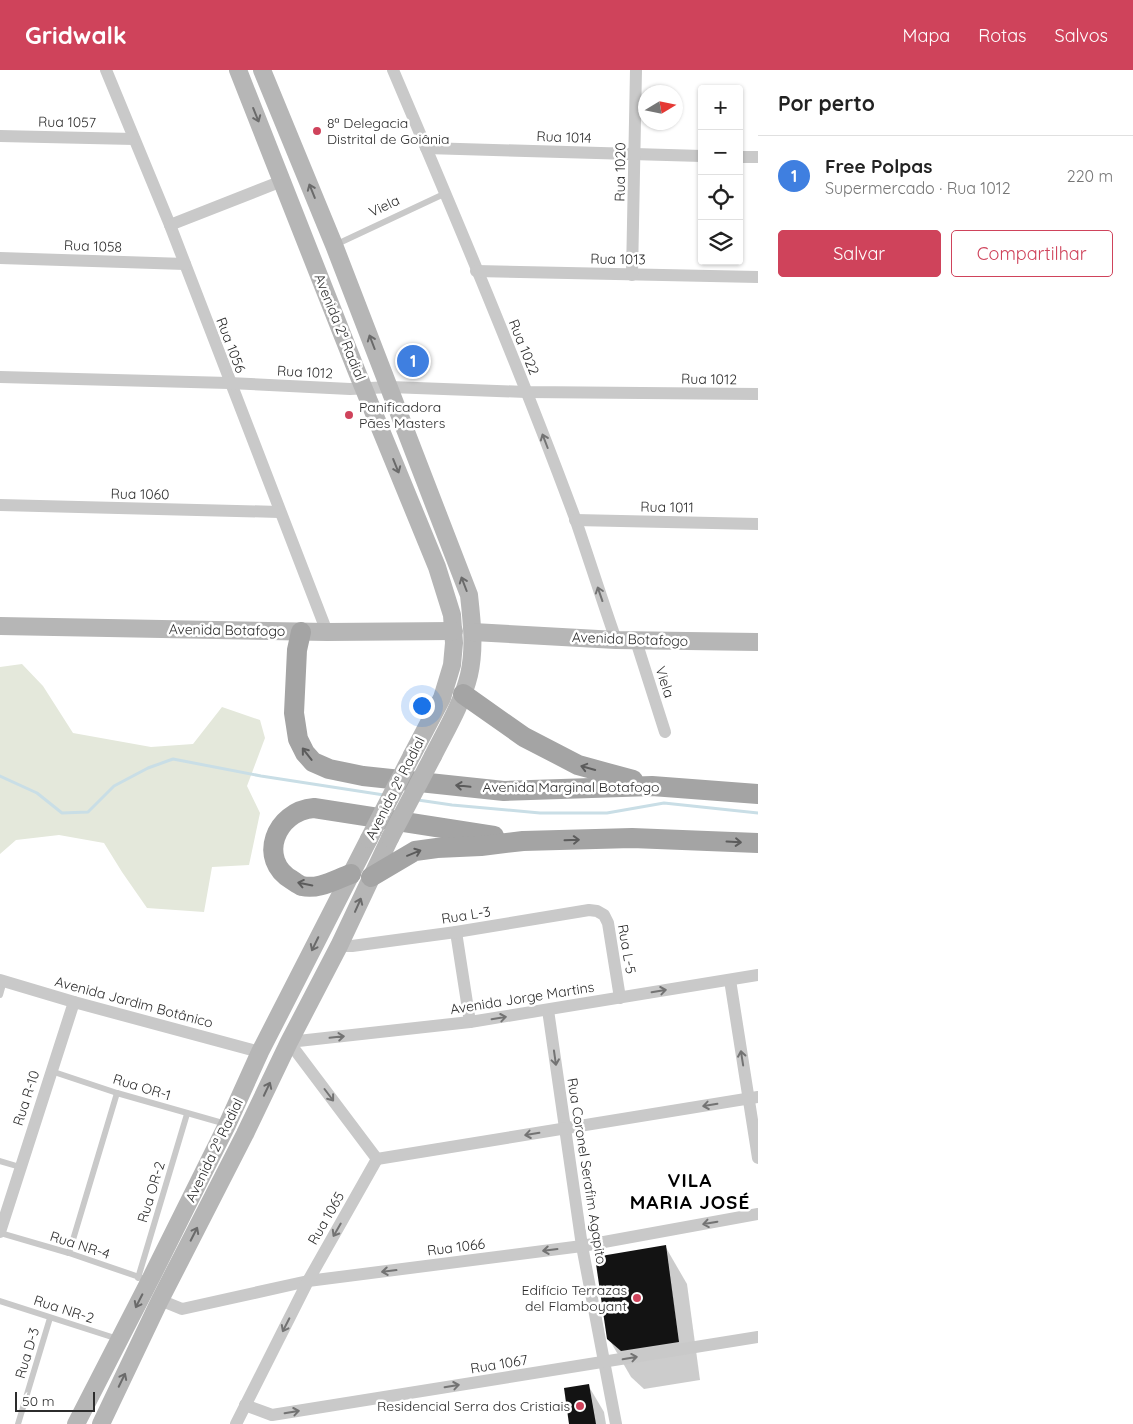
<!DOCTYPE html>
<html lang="pt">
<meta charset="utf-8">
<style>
body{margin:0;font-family:Quicksand,sans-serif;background:#f2f2f2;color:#222}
.controls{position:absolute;right:15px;top:15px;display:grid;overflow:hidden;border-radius:5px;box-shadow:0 1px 4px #0004}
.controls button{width:45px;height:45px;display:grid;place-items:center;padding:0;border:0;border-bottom:1px solid #e0e0e0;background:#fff;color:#222;font:25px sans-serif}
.compass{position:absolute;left:638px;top:15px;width:45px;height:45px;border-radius:50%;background:#fff;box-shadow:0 1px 4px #0004;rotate:80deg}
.scale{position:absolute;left:15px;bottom:12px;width:80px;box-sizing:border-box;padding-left:5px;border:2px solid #2c2c2c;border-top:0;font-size:14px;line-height:18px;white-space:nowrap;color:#2c2c2c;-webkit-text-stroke:4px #fff;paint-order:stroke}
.you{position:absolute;left:421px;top:635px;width:18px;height:18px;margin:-12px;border:4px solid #fff;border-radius:50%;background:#1a73e8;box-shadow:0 0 0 8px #1a73e833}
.badge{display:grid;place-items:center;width:32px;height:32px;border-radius:50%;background:#cf435b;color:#fff;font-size:16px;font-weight:700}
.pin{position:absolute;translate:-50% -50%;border:2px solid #fff;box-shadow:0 1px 5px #0006}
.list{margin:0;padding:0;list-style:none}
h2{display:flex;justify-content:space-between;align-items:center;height:65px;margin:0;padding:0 20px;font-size:21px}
h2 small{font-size:16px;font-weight:400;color:#767676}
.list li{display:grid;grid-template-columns:32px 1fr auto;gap:15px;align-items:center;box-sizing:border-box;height:80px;padding:0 20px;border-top:1px solid #e0e0e0}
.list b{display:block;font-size:19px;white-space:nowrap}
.list p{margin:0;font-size:16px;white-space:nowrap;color:#767676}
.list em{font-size:16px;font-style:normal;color:#767676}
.actions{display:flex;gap:10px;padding:15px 20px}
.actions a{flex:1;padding:11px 0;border:1px solid #cf435b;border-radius:5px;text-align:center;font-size:18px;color:#cf435b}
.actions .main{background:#cf435b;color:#fff}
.icon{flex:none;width:28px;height:28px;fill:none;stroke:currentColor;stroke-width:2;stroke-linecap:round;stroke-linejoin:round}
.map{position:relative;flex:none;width:758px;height:1354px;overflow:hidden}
header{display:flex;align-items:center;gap:30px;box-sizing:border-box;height:70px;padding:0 25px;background:#cf435b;color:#fff}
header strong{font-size:24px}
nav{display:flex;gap:28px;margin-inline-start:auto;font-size:18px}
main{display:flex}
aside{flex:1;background:#fff}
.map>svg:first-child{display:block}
</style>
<header>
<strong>Gridwalk</strong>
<nav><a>Mapa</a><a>Rotas</a><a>Salvos</a></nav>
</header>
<main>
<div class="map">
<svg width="758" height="1354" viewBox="0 0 758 1354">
<rect width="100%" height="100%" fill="#fff"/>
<polygon fill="#e4e8db" points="22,594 43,616 73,663 151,677 193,674 222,637 260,650 265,668 247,716 260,743 249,795 212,797 204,842 147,838 122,802 104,773 59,765 16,770 0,784 0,597"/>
<g fill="#0003">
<polygon points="665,1176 687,1214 700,1310 644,1319 631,1307 609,1269"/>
<polygon points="588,1315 604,1342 606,1354 571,1354"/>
</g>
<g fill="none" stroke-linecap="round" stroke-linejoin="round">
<g stroke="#c9dee6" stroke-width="3">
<polyline points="0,706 37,723 62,743 88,742 114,716 148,698 173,689 261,706 384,725"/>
<polyline points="418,730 452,735 540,743 607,743 664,733 758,743"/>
</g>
</g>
<g fill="#131313">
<polygon points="666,1175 679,1272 621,1281 607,1269 595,1187"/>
<polygon points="589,1314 596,1354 569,1354 564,1318"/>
</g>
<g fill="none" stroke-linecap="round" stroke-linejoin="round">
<g stroke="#c9c9c9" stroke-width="6">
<polyline points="335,175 446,123"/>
<polyline points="0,925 4,911"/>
<polyline points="51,1001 117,1023 226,1054"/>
<polyline points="0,1091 20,1097"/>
<polyline points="0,1163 69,1183 142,1208"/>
<polyline points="69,1183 117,1023"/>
<polyline points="138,1208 187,1044"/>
<polyline points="0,1231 118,1269"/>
<polyline points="18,1354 50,1248"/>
</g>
<g stroke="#c9c9c9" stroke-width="12">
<polyline points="106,0 170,155 327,562"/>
<path d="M393 0C456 148 519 297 575 448 589 489 602 530 616 570"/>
<polyline points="0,66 134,69"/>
<polyline points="426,78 702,86"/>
<polyline points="739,87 758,87"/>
<polyline points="170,155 282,111"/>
<polyline points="0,188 185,194"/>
<polyline points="476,201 758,207"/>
<polyline points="632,205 636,0"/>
<polyline points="0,307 229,313 350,319 390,317 526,322 758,324"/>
<polyline points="0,435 279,442"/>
<polyline points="575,450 758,454"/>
<polyline points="636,571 665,662"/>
<polyline points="456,862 470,952"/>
<polyline points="339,876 352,876 456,862 589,840 597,841 604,845 608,853 620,928"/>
<polyline points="0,910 74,932 260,982"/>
<polyline points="730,910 758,1088"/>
<polyline points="548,940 582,1176 616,1354"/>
<polyline points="289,972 470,952 758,905"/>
<polyline points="377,1089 758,1027"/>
<polyline points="0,1162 74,932"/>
<polyline points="160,1230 182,1239 308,1211 582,1176 758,1144"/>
<polyline points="245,1335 272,1345 758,1267"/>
<polyline points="236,1354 308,1211 377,1089 289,972"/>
</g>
<g stroke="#b6b6b6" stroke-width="18">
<polyline points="238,0 357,302 437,497 452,545 454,573 452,595 442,628 412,685"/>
<path d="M262 0 334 175 469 525C472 552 475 579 469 605 462 634 446 660 433 686"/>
<polyline points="0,556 327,562 454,561"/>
<polyline points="473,562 616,570 758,572"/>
<polyline points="76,1354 151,1208 227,1055 260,982 369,769"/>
<polyline points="101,1354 160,1230 245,1064 289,972 339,876 390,768"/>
</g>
<g stroke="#a4a4a4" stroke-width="20">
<polyline points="301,562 297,580 294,643 298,669 305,683 313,692 329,699 363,706 504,721 652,716 758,724"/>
<polyline points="463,624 524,667 578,695 633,710"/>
<path d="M351 804C336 809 319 820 302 816 299 815 295 812 292 810 257 790 275 741 314 738L494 766"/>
<polyline points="371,807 415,781 437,778 481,776 523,771 632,768 758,773"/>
</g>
<g stroke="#b6b6b6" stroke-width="18">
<polyline points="390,768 433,686"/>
<polyline points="369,769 412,685"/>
</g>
</g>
<defs><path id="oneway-shaft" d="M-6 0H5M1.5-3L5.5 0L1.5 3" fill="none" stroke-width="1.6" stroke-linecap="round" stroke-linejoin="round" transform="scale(1.25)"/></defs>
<g stroke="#6a6a6a">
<use href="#oneway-shaft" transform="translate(256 45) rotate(68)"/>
<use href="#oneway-shaft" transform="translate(312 121) rotate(-112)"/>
<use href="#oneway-shaft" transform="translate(372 272) rotate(-111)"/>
<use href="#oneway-shaft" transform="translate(396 396) rotate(68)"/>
<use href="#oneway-shaft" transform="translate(464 514) rotate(-111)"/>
<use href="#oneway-shaft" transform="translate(358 835) rotate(-66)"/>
<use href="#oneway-shaft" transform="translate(315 874) rotate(116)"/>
<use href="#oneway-shaft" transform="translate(267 1019) rotate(-65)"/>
<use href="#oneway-shaft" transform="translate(194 1164) rotate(-63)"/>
<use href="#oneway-shaft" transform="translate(139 1231) rotate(117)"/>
<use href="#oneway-shaft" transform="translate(122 1310) rotate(-64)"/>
</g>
<g stroke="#737373">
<use href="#oneway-shaft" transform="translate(545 371) rotate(-111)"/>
<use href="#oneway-shaft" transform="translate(600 524) rotate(-109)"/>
<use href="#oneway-shaft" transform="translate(659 921) rotate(-9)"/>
<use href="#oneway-shaft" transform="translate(499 948) rotate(-9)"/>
<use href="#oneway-shaft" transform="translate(337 967) rotate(-6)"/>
<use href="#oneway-shaft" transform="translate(555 988) rotate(82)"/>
<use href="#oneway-shaft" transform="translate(742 988) rotate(-99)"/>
<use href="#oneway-shaft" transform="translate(329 1025) rotate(53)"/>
<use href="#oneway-shaft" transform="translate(710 1035) rotate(171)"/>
<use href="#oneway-shaft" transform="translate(532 1064) rotate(171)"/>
<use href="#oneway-shaft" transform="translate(710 1153) rotate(170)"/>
<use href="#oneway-shaft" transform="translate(337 1160) rotate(120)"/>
<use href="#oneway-shaft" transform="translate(550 1180) rotate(173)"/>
<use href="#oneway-shaft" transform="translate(389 1201) rotate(173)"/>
<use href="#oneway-shaft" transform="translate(286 1255) rotate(117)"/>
<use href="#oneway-shaft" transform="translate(630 1288) rotate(-10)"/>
<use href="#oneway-shaft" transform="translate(452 1316) rotate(-9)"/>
<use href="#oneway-shaft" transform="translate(292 1342) rotate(-9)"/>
</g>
<g stroke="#5c5c5c">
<use href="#oneway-shaft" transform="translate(307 684) rotate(-128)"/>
<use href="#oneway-shaft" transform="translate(588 698) rotate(-164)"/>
<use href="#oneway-shaft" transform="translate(463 716) rotate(-174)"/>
<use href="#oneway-shaft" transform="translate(572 770) rotate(-2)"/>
<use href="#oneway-shaft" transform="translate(734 772) rotate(3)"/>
<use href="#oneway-shaft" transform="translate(414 783) rotate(-22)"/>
<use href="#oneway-shaft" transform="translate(305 814) rotate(-169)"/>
</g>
<g fill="#cf435b" stroke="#fff" stroke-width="2">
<circle cx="317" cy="61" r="5"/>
<circle cx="349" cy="345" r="5"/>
<circle cx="637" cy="1228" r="5"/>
<circle cx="580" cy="1336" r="5"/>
</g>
<g text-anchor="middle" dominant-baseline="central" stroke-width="5" stroke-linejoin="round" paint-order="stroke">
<g font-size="14" fill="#2c2c2c" stroke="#fff">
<text transform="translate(67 52) rotate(1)">Rua 1057</text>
<text transform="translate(564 67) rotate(2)">Rua 1014</text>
<text transform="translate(620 102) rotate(-89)">Rua 1020</text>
<text transform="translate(384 136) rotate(-25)">Viela</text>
<text transform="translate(93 176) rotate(2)">Rua 1058</text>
<text transform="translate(618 189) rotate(1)">Rua 1013</text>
<text transform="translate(340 257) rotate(68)">Avenida 2ª Radial</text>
<text transform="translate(231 275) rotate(69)">Rua 1056</text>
<text transform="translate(524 277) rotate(68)">Rua 1022</text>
<text transform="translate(305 302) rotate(3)">Rua 1012</text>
<text transform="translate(709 309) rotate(1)">Rua 1012</text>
<text transform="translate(140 424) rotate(1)">Rua 1060</text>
<text transform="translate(667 437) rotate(1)">Rua 1011</text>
<text transform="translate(227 560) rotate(1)">Avenida Botafogo</text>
<text transform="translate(630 569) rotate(2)">Avenida Botafogo</text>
<text transform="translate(665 612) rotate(72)">Viela</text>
<text x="571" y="717">Avenida Marginal Botafogo</text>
<text transform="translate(395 718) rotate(-63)">Avenida 2ª Radial</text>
<text transform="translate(466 845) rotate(-9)">Rua L-3</text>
<text transform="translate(627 879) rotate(80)">Rua L-5</text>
<text transform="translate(522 928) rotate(-9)">Avenida Jorge Martins</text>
<text transform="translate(134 932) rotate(15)">Avenida Jardim Botânico</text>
<text transform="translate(142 1017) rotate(17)">Rua OR-1</text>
<text transform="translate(26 1028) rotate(-72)">Rua R-10</text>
<text transform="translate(214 1080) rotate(-64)">Avenida 2ª Radial</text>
<text transform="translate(587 1101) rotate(81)">Rua Coronel Serafim Agapito</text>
<text transform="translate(151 1122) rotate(-73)">Rua OR-2</text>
<text transform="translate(326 1148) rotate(-60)">Rua 1065</text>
<text transform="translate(80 1175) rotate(18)">Rua NR-4</text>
<text transform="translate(456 1177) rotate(-7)">Rua 1066</text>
<text transform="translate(64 1239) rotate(18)">Rua NR-2</text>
<text transform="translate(27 1283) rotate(-73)">Rua D-3</text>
<text transform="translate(499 1294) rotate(-9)">Rua 1067</text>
</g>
<g font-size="14" fill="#2c2c2c" stroke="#fff" text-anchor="start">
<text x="327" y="53">8ª Delegacia<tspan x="327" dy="16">Distrital de Goiânia</tspan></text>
<text x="359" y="337">Panificadora<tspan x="359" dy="16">Pães Masters</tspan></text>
<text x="627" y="1220" text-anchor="end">Edifício Terrazas<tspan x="627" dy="16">del Flamboyant</tspan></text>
<text x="570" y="1336" text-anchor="end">Residencial Serra dos Cristiais</text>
</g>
<g font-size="19" font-weight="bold" letter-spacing="1" fill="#000" stroke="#fff">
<text x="690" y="1110">VILA<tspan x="690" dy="22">MARIA JOSÉ</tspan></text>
</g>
</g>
</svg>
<div class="controls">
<button>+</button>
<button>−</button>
<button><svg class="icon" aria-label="locate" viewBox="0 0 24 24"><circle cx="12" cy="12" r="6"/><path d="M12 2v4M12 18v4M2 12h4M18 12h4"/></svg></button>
<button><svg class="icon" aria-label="layers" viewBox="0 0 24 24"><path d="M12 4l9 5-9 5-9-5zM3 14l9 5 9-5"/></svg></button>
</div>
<svg class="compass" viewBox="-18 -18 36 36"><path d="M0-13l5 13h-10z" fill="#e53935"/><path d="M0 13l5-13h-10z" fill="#767676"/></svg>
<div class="scale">50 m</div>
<div class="you"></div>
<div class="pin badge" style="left:413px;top:291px;background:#3f7fe0">1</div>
</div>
<aside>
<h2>Por perto<small></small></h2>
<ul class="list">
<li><span class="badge" style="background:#3f7fe0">1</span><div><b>Free Polpas</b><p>Supermercado · Rua 1012</p></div><em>220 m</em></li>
</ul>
<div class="actions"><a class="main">Salvar</a><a>Compartilhar</a></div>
</aside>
</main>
